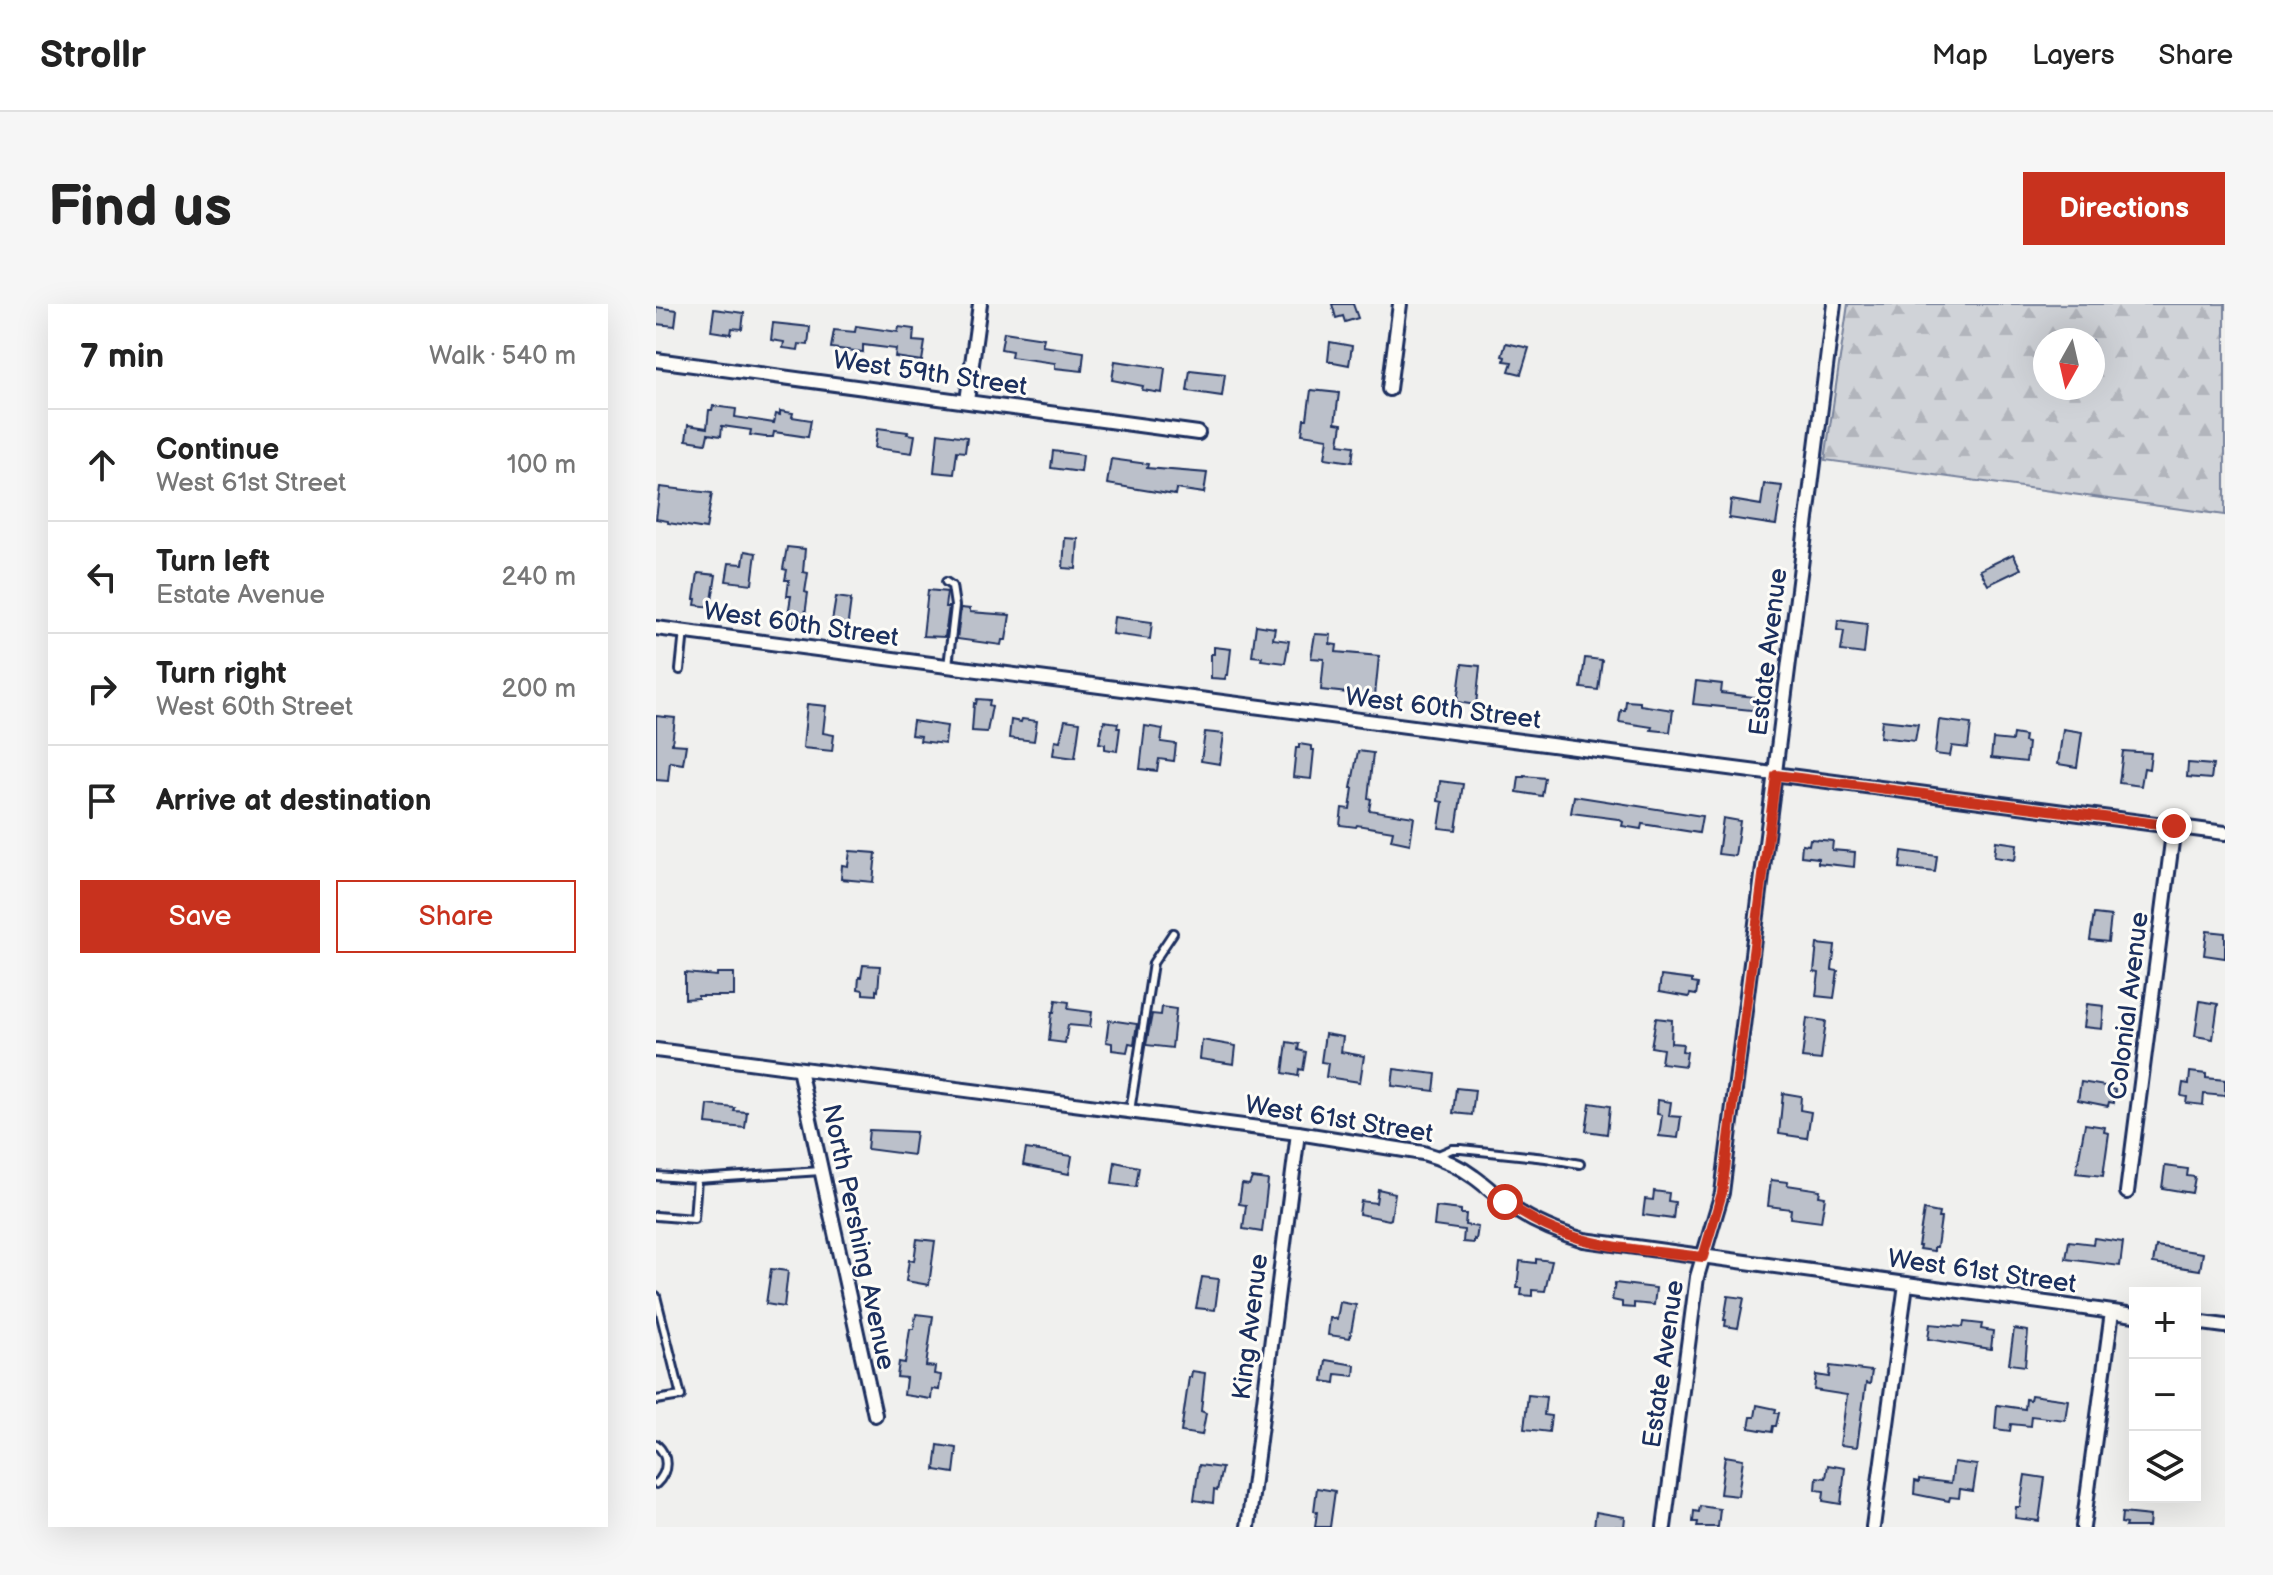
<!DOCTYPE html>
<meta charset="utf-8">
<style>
body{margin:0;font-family:"Balsamiq Sans",sans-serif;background:#f6f6f6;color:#222}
.controls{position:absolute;right:24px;bottom:24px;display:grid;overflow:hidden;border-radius:0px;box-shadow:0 8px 32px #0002}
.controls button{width:72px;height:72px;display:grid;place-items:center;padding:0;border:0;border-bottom:2px solid #e0e0e0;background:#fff;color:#222;font:40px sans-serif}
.compass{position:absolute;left:1377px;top:24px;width:72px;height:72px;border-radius:50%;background:#fff;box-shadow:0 8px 32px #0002;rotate:188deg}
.stop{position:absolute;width:24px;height:24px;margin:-18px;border:6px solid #c8321e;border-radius:50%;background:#fff}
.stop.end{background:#c8321e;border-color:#fff;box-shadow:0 2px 8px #0008}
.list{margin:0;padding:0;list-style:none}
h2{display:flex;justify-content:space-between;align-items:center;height:104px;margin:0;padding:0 32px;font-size:34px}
h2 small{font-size:26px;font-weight:400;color:#767676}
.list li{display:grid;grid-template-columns:52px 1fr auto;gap:24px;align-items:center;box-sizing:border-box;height:112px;padding:0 32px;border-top:2px solid #e0e0e0}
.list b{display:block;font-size:30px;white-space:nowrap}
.list p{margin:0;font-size:26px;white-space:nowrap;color:#767676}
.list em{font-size:26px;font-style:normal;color:#767676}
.actions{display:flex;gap:16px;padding:24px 32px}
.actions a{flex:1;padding:18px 0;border:2px solid #c8321e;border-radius:0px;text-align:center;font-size:28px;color:#c8321e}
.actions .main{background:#c8321e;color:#fff}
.icon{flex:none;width:44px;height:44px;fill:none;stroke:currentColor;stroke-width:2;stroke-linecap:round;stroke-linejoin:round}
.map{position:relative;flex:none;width:1569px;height:1223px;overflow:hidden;border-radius:0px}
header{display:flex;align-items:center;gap:48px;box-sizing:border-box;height:112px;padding:0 40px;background:#fff;border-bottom:2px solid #e0e0e0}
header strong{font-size:38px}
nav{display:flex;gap:44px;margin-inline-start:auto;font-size:28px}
.intro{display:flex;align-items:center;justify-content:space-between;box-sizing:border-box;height:192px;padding:0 48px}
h1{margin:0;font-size:56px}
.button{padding:20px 36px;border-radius:0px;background:#c8321e;color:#fff;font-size:28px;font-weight:700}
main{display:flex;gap:48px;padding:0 48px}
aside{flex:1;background:#fff;border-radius:0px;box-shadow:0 8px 32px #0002}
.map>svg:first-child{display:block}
</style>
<header>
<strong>Strollr</strong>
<nav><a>Map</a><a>Layers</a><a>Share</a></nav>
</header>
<div class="intro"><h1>Find us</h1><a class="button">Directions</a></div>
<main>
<aside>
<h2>7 min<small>Walk · 540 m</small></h2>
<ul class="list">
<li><svg class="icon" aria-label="ahead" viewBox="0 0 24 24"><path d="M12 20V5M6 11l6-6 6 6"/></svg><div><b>Continue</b><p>West 61st Street</p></div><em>100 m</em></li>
<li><svg class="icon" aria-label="left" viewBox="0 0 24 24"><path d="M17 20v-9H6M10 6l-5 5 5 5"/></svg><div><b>Turn left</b><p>Estate Avenue</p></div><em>240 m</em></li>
<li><svg class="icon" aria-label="right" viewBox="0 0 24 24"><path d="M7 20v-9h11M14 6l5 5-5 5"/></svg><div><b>Turn right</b><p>West 60th Street</p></div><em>200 m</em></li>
<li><svg class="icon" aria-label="arrive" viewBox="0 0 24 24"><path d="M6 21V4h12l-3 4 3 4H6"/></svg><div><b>Arrive at destination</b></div></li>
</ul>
<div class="actions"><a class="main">Save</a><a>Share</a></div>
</aside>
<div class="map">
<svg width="1569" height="1223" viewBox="0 0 1569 1223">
<defs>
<pattern id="forest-firs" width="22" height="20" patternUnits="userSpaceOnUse" patternTransform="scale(2)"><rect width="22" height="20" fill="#d0d3d8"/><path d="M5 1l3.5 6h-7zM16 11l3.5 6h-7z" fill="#b2b5bc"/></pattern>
</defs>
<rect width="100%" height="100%" fill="#f0f0ee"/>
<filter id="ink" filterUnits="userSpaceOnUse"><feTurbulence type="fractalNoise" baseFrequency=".0125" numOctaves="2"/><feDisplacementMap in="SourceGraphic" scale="16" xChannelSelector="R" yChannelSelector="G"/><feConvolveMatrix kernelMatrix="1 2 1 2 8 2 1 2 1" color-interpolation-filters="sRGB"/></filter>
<g filter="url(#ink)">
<path fill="url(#forest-firs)" stroke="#76819b" stroke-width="2" fill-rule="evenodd" d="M1192 0H1569V211L1169 156ZM1389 36H1437V84H1389Z"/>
<g fill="#bbc0ca" stroke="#1b2f5e" stroke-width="2">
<polygon points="676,0 697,0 702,14 689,18 687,12 680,14"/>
<polygon points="0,3 21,6 19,22 0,20"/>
<polygon points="58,5 88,9 86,25 76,24 75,30 55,27"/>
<polygon points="117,19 154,23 152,41 143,40 142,46 127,44 128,38 115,36"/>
<polygon points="200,22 242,28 243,23 258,25 257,37 269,38 266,57 239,53 240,45 207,41 207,48 175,44 178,26 199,28"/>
<polygon points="348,28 388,34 386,42 428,48 426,67 399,64 399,59 355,53 356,47 345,45"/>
<polygon points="674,38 696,42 693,61 672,57"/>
<polygon points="850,39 873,44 865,70 853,67 856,58 848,57 849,53 846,52"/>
<polygon points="459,57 509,64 506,89 486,86 487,82 456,76"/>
<polygon points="534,66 569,70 566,92 531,87"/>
<polygon points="655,86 683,89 679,119 686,120 683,140 698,142 696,158 669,154 672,134 646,130 648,115 651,115"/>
<polygon points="57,102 80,105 79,113 118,119 120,110 124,111 124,107 137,109 136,113 155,116 152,133 118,128 117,133 109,133 94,131 95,126 66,122 65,132 52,130 50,139 30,136 32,121 51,124 53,106 56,106"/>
<polygon points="222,124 252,128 251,130 259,131 256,149 219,144"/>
<polygon points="282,129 311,133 309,148 301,147 298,170 278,168"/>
<polygon points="397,147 427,151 425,168 395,164"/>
<polygon points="455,155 492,160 491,164 551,169 548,189 520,185 519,191 451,180"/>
<polygon points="1108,180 1126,182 1120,221 1073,214 1075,196 1105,201"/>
<polygon points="4,183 56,189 50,225 12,219 12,217 0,215"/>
<polygon points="409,234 422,235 420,265 407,264"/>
<polygon points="131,243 149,245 147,268 152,269 149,288 152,289 148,319 131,317 135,292 131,292 133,276 129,276 131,266 127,265"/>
<polygon points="89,247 100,249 96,280 70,277 73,259 87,260"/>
<polygon points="1357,250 1365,265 1332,281 1324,266"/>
<polygon points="42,269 60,271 55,303 39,301 40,295 38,295"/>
<polygon points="272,286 291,288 289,303 293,303 289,333 267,332"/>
<polygon points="180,293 195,295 191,326 175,324"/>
<polygon points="305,304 314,305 314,308 354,311 350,336 346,336 345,341 301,335"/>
<polygon points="458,313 496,318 494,335 456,330"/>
<polygon points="1182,316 1211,320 1208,350 1185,347 1188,327 1181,326"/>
<polygon points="600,321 619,324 617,335 633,337 629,359 605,356 606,353 596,352"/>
<polygon points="659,330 675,331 674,340 681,341 680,348 723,352 719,392 665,386 668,355 655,354"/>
<polygon points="558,343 575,345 572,371 570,371 569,375 555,374 555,350 558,350"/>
<polygon points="929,354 946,356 942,386 925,384"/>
<polygon points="806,360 824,362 820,401 801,398"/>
<polygon points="1040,377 1066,380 1065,389 1107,394 1105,407 1037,400"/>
<polygon points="321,395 334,396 333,401 336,402 331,428 316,427 318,399 320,400"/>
<polygon points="970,397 984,398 984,401 1017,406 1014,428 995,426 996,423 963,418 965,406 969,406"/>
<polygon points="151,400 170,402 167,429 178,431 176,447 147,444"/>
<polygon points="0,412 19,414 16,440 30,441 27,460 14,458 12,477 0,476"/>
<polygon points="366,415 381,417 378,437 353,434 355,416 365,418"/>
<polygon points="409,416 424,418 419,454 397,451 399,436 404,437"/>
<polygon points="1226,416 1262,420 1259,437 1224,433"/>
<polygon points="1283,416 1315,420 1312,444 1296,442 1294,452 1279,450"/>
<polygon points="257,417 291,422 289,440 264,437 265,432 255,431"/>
<polygon points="448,417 462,419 461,424 464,424 461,447 449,445 449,440 443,439"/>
<polygon points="489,422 507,425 505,438 520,440 518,457 503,455 501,467 484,465"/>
<polygon points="1407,425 1426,428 1421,463 1402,460"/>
<polygon points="549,428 568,430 564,460 545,457"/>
<polygon points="1357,430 1369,432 1368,438 1372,439 1370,458 1335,454 1337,435 1356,437"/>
<polygon points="643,440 656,442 656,446 658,446 655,475 637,473 640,444 643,444"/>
<polygon points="702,447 717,449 712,494 715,495 713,506 758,513 754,540 735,536 737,527 701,521 700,523 684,521 686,504 694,505 697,484 695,484"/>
<polygon points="1467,447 1495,449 1493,465 1488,464 1485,482 1463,479"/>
<polygon points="1532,459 1557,461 1555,475 1531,473"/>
<polygon points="868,472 889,474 886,492 861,488 863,473 868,473"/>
<polygon points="784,477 807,480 800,526 783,524 787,498 782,497"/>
<polygon points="918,492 1046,512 1043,529 986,520 985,525 966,522 967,518 962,515 915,509"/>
<polygon points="1067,514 1084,517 1079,552 1062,550"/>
<polygon points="1154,535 1177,537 1176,546 1199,548 1198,563 1162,559 1162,554 1145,552 1146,540 1153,541"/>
<polygon points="1340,537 1361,540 1359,556 1338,553"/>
<polygon points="194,547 220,549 217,578 185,575 186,561 192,562"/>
<polygon points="1246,547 1281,552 1279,568 1244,564"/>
<polygon points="1438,610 1455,612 1452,638 1434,636"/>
<polygon points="1551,627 1569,629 1569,654 1548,651"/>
<polygon points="1161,640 1179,642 1176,666 1182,667 1178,694 1160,692 1163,669 1158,668"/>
<polygon points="207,661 224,662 222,687 220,686 220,691 207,690 207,686 202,685 203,673 205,673"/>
<polygon points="29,669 61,672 61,669 78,669 78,692 42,692 42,694 29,695"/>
<polygon points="1005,672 1036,676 1036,679 1042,680 1040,691 1034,690 1033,693 1003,688"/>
<polygon points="400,696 413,698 412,705 436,708 434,723 412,721 409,739 393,737 396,708 398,708"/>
<polygon points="1544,697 1562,700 1557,735 1539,732"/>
<polygon points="1431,700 1448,702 1446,725 1428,723"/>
<polygon points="506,703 520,705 516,744 490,741 496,710 505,711"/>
<polygon points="1000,714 1016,716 1015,739 1027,740 1026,747 1031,748 1029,762 1005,759 1007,745 995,743"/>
<polygon points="1151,714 1170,717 1165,756 1146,754"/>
<polygon points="453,716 481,720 478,740 473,739 471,748 456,746 456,739 450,738"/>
<polygon points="669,730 687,733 685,748 708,752 704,778 670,773 672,759 665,758"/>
<polygon points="546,736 580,742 578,760 544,755"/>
<polygon points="631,738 643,740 642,746 650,748 647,766 643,765 642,772 627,769"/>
<polygon points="738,765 780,770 778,787 736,782"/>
<polygon points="1534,768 1550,770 1550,774 1569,776 1569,792 1548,790 1547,801 1530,799 1531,793 1525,792 1527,779 1533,780"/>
<polygon points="1425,778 1455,783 1455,785 1459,786 1458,799 1453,798 1452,802 1422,796"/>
<polygon points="800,784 819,786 816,811 797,809"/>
<polygon points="1127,789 1145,792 1144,806 1155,808 1151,834 1123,830"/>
<polygon points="1002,796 1015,798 1013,812 1025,813 1022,834 1003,832 1006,811 1001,810"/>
<polygon points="934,799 954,802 951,830 930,827"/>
<polygon points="52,801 79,804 78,807 91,808 89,824 50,820"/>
<polygon points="1429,820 1449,823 1448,828 1453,829 1447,872 1420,869"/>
<polygon points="213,826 260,828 257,851 211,845"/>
<polygon points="370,845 416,852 413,870 367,861"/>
<polygon points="459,858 483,863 480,883 456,880"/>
<polygon points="1509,862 1532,865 1531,872 1539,873 1536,889 1506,884"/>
<polygon points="596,874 612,876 606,928 587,925 590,901 583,900 586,880 593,881"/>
<polygon points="1115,876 1132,878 1131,881 1164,886 1163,892 1169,893 1165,918 1134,914 1135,905 1112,902"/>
<polygon points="722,885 739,889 735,915 733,916 703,910 705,897 720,899"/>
<polygon points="998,887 1013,889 1012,897 1019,898 1017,915 987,911 989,895 997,896"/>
<polygon points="780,903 805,906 805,910 810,910 809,921 822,923 820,936 818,935 818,939 807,938 808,926 778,922"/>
<polygon points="1268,906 1283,909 1282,914 1285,914 1281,943 1278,943 1278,947 1263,945 1264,942 1262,942"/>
<polygon points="1438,934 1467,938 1464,962 1410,955 1413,937 1437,940"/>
<polygon points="261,935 279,937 273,981 250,977 253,956 258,957"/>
<polygon points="1500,942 1547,949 1544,966 1497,959"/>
<polygon points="880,955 896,957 889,987 876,986 876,992 865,991 866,984 861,984 864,957 880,959"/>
<polygon points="115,965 132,967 128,1003 110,1000"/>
<polygon points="546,973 563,975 559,1006 540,1004"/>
<polygon points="959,979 1000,984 998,1001 978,999 978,1004 966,1003 966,998 956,996"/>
<polygon points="1072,992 1088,994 1082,1024 1069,1022 1070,1016 1068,1016"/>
<polygon points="684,998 700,1001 694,1034 672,1031 674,1014 681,1015"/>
<polygon points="260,1010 277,1012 270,1062 279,1063 278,1070 285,1071 283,1086 276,1085 275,1095 248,1091 250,1074 241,1073 243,1058 249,1059 254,1025 258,1025"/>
<polygon points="1308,1018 1326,1020 1325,1025 1337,1027 1335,1045 1272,1035 1274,1020 1307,1023"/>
<polygon points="1358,1025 1372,1027 1369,1062 1353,1060"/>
<polygon points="670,1056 699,1061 698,1072 680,1070 679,1079 667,1077"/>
<polygon points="1174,1062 1216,1067 1214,1080 1210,1079 1209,1086 1201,1143 1184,1141 1191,1091 1158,1086 1160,1071 1173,1073"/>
<polygon points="536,1067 549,1069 545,1107 550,1109 546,1131 525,1128 533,1073 535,1073"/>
<polygon points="872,1091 890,1093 888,1111 895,1112 893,1128 868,1125"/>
<polygon points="1375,1091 1412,1096 1409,1116 1375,1112 1374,1122 1355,1120 1354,1127 1339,1125 1341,1101 1369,1105 1370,1095 1374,1096"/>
<polygon points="1101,1101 1120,1105 1119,1109 1123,1109 1120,1122 1117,1122 1116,1128 1093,1124 1095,1113 1099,1113"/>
<polygon points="282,1141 301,1144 298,1169 279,1166"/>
<polygon points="1069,1152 1087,1155 1082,1192 1064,1190"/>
<polygon points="1298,1158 1321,1161 1317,1187 1304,1185 1303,1194 1294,1193 1293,1197 1258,1190 1259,1177 1263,1178 1263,1175 1295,1179"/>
<polygon points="543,1161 566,1164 561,1187 558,1186 557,1199 538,1196"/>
<polygon points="1172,1161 1189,1164 1185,1200 1167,1197 1168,1187 1160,1186 1161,1173 1170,1174"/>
<polygon points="1369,1171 1389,1174 1383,1217 1359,1214 1360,1203 1364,1203"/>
<polygon points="661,1184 679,1187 674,1223 659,1223 661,1208 658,1207"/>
<polygon points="1044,1202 1064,1205 1062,1223 1041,1223 1042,1218 1037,1218 1038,1207 1043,1208"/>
<polygon points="940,1208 969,1213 968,1223 938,1222"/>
<polygon points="1466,1209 1494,1212 1493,1223 1469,1223 1470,1220 1465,1219"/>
</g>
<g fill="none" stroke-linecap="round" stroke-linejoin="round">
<defs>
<g id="service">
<polyline points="290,278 296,282 299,302 292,362"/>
<polyline points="24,366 28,327"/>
<polyline points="474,807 497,659 517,629"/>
<polyline points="780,852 796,845 805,845 890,854 924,860"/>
<polyline points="0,872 41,875 38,915 0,912"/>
<polyline points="41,875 165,867"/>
<polyline points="0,992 25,1092 0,1096"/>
<path d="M0 1140C13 1152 13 1167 0 1180"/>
</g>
<g id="minor">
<polyline points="0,56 542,129"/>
<polyline points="733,85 744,0"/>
<polyline points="311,97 324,0"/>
<polyline points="0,324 1569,529"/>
<path d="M0 746 642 829 767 849C785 854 802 861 818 873 832 883 844 895 858 905 879 919 904 929 928 936L1479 1011"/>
<polyline points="143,765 219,1111"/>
<polyline points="1471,888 1518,522"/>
<polyline points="1539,1018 1569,1022"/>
<polyline points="592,1223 642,829"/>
<polyline points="1008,1223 1041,973 1066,889 1178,0"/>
<polyline points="1217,1223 1250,980"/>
<polyline points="1427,1223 1456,1008"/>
</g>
</defs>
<use href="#service" stroke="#1b2f5e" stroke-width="12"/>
<use href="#minor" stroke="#1b2f5e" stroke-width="18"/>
<use href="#service" stroke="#fdfcf7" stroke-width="6"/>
<use href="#minor" stroke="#fdfcf7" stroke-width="12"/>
</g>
</g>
<g fill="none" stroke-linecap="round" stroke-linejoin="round" filter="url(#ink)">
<path stroke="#c8321e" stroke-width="10" d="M849 898C870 912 891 925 916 932 957 946 1004 947 1047 953L1066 889 1120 471 1518 522"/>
</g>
<g text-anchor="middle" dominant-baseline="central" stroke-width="6" stroke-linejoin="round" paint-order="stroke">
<g font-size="26" fill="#1b2f5e" stroke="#fdfcf7">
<text transform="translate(274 70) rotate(8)">West 59th Street</text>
<text transform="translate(145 321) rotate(8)">West 60th Street</text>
<text transform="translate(1113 348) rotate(-83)">Estate Avenue</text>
<text transform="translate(787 405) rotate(7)">West 60th Street</text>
<text transform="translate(1473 702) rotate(-83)">Colonial Avenue</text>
<text transform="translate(683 816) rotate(9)">West 61st Street</text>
<text transform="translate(202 933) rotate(78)">North Pershing Avenue</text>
<text transform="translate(1326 968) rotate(8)">West 61st Street</text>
<text transform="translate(595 1023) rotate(-83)">King Avenue</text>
<text transform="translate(1008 1060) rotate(-82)">Estate Avenue</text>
</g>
</g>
</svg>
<div class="controls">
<button>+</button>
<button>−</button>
<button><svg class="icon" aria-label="layers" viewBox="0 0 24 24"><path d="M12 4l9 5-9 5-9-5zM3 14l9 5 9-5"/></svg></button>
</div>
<svg class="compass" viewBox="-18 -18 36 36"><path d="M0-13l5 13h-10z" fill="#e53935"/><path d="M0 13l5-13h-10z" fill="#767676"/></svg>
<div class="stop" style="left:849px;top:898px"></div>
<div class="stop end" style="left:1518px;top:522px"></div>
</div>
</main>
